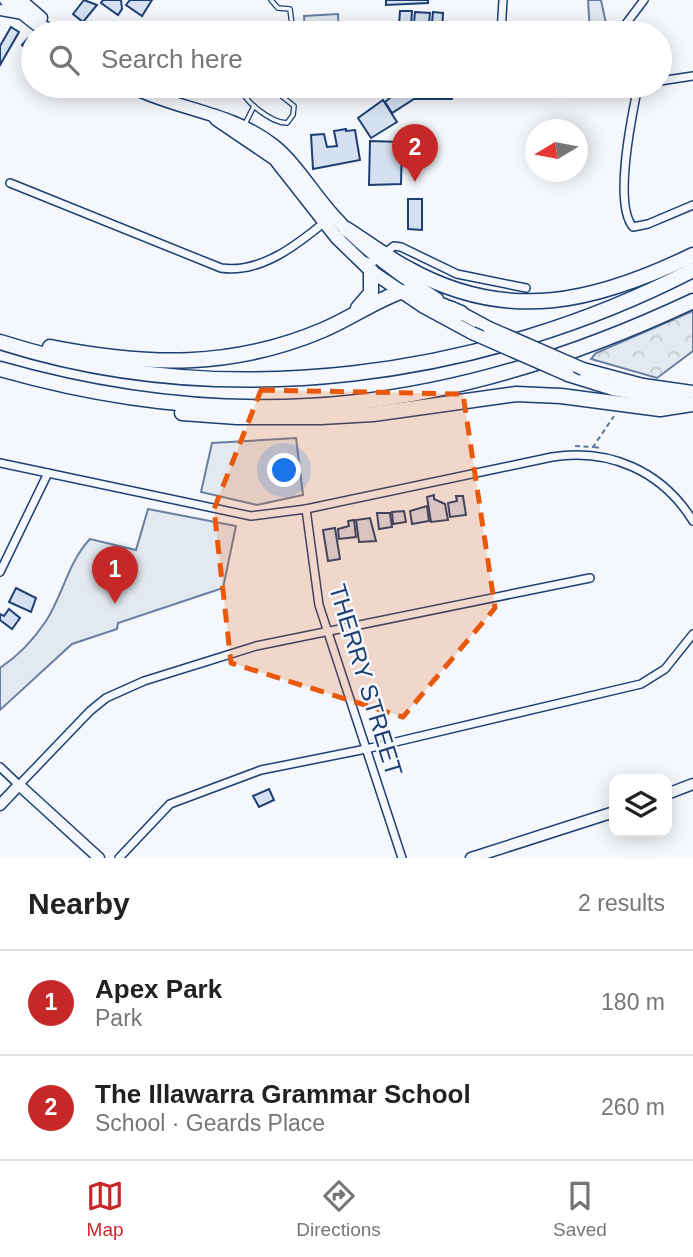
<!DOCTYPE html>
<meta charset="utf-8">
<style>
body{margin:0;font-family:Helvetica,sans-serif;background:#f6f6f6;color:#222}
.controls{position:absolute;right:21px;bottom:21px;display:grid;overflow:hidden;border-radius:14px;box-shadow:0 4px 18px #0003}
.controls button{width:63px;height:63px;display:grid;place-items:center;padding:0;border:0;border-bottom:2px solid #e0e0e0;background:#fff;color:#222;font:35px sans-serif}
.compass{position:absolute;left:525px;top:119px;width:63px;height:63px;border-radius:50%;background:#fff;box-shadow:0 4px 18px #0003;rotate:260deg}
.you{position:absolute;left:285px;top:471px;width:24px;height:24px;margin:-18px;border:5px solid #fff;border-radius:50%;background:#1a73e8;box-shadow:0 0 0 10px #1a73e833}
.badge{display:grid;place-items:center;width:46px;height:46px;border-radius:50%;background:#c62828;color:#fff;font-size:23px;font-weight:700}
.pin{position:absolute;translate:-50% -58px;filter:drop-shadow(0 2px 4px #0008)}
.pin::after{content:'';position:absolute;top:37px;width:24px;height:21px;background:inherit;clip-path:polygon(0 0,100% 0,50% 100%)}
.list{margin:0;padding:0;list-style:none}
h2{display:flex;justify-content:space-between;align-items:center;height:91px;margin:0;padding:0 28px;font-size:30px}
h2 small{font-size:23px;font-weight:400;color:#767676}
.list li{display:grid;grid-template-columns:46px 1fr auto;gap:21px;align-items:center;box-sizing:border-box;height:105px;padding:0 28px;border-top:2px solid #e0e0e0}
.list b{display:block;font-size:26px;white-space:nowrap}
.list p{margin:0;font-size:23px;white-space:nowrap;color:#767676}
.list em{font-size:23px;font-style:normal;color:#767676}
.icon{flex:none;width:38px;height:38px;fill:none;stroke:currentColor;stroke-width:2;stroke-linecap:round;stroke-linejoin:round}
.map{position:relative;flex:none;width:693px;height:858px;overflow:hidden}
.search{position:absolute;background:#fff;box-shadow:0 4px 18px #0003;left:21px;right:21px;top:21px;height:77px;display:flex;align-items:center;gap:18px;box-sizing:border-box;padding:0 24px;border-radius:38px;color:#767676;font-size:26px}
.sheet{height:301px;background:#fff}
nav{display:flex;justify-content:space-around;align-items:center;box-sizing:border-box;height:98px;border-top:2px solid #e0e0e0;background:#fff;font-size:19px;color:#767676}
nav a{display:grid;justify-items:center;gap:4px}
nav .on{color:#c62828}
.map>svg:first-child{display:block}
</style>
<div class="map">
<svg width="693" height="858" viewBox="0 0 693 858">
<defs>
<pattern id="forest-crowns" width="20" height="18" patternUnits="userSpaceOnUse" patternTransform="scale(1.75)"><rect width="20" height="18" fill="#e3e9f0"/><path d="M2 6a3 3 0 1 1 6 0M12 15a3 3 0 1 1 6 0" fill="none" stroke="#c2c9d1"/></pattern>
</defs>
<rect width="100%" height="100%" fill="#f4f7fb"/>
<polygon fill="url(#forest-crowns)" stroke="#687fa3" stroke-width="2" points="693,311 693,351 657,378 591,359 596,353"/>
<g fill="#e3e9f0" stroke="#687fa3" stroke-width="2">
<polygon points="588,0 601,0 608,33 590,33"/>
<polygon points="338,14 339,33 305,33 304,16"/>
<polygon points="296,438 303,495 257,505 201,492 212,443"/>
<path d="M148 509 236 526 223 588 118 623 117 629 72 644 0 710V668C18 656 34 639 46 621 63 595 68 562 90 539L136 550Z"/>
</g>
<g fill="#d5e0f0" stroke="#1d3f73" stroke-width="2">
<polygon points="84,0 97,5 83,22 73,14"/>
<polygon points="103,0 121,0 122,9 118,15 101,3"/>
<polygon points="130,0 152,0 142,16 126,5"/>
<polygon points="386,0 428,0 428,3 386,5"/>
<polygon points="400,11 412,11 411,26 399,25"/>
<polygon points="415,12 430,13 428,33 413,33"/>
<polygon points="433,12 443,13 442,33 431,33"/>
<polygon points="11,27 19,32 0,65 0,46"/>
<polygon points="28,38 33,44 32,55 22,45"/>
<polygon points="387,86 453,86 452,99 414,99 392,113 385,102 403,87"/>
<polygon points="383,100 397,122 371,138 358,118"/>
<polygon points="346,129 346,131 355,130 360,160 313,169 311,135 324,134 327,147 337,146 334,131"/>
<polygon points="370,141 402,142 401,184 369,185"/>
<polygon points="408,199 422,199 422,230 408,229"/>
<polygon points="434,495 434,499 445,504 448,520 431,522 427,497"/>
<polygon points="456,496 463,496 466,515 450,517 448,503 457,501"/>
<polygon points="427,506 429,521 412,524 410,511"/>
<polygon points="404,511 406,522 393,524 392,512"/>
<polygon points="377,513 390,513 392,527 379,529"/>
<polygon points="370,518 376,541 359,542 356,520"/>
<polygon points="354,520 356,537 339,539 338,529 349,526 348,521"/>
<polygon points="335,528 340,559 328,561 323,530"/>
<polygon points="16,588 36,598 31,612 9,602"/>
<polygon points="9,609 20,618 12,629 0,620 0,614 4,616"/>
<polygon points="269,789 274,800 259,807 253,796"/>
</g>
<g fill="none" stroke-linecap="round" stroke-linejoin="round">
<defs>
<g id="lane">
<polyline points="271,0 278,8 290,9 293,33"/>
<path d="M241 86C242 101 272 123 287 123L293 115 294 106 269 86"/>
<polyline points="285,97 287,86"/>
<polyline points="245,124 254,106"/>
</g>
<g id="street">
<polyline points="501,33 503,0"/>
<polyline points="619,33 644,0"/>
<polyline points="660,81 693,76"/>
<path d="M638 86C632 115 613 204 633 227L648 224 693 205"/>
<path d="M10 183 221 268C260 274 297 245 326 221"/>
<polyline points="363,260 372,263 394,246 401,247 457,274 526,288"/>
<path d="M0 463 251 516 306 509 552 457C610 448 662 471 693 521"/>
<polyline points="306,509 319,605 402,858"/>
<polyline points="0,572 48,473"/>
<polyline points="0,767 19,785 90,711 106,698 144,681 256,646 590,578"/>
<polyline points="119,858 170,804 261,770 366,749 641,684 665,669 693,634"/>
</g>
<g id="secondary">
<polyline points="0,10 23,14"/>
<polyline points="667,794 693,784"/>
<polyline points="0,805 19,785 99,858"/>
<polyline points="471,858 614,812"/>
</g>
<g id="primary">
<polyline points="6,0 36,24 55,32"/>
<polyline points="20,0 41,18"/>
<path d="M130 86C177 110 231 112 273 145 296 163 313 193 333 215 363 249 398 275 437 299"/>
<polyline points="216,119 275,159 337,238 371,271 424,307 472,333"/>
<polyline points="452,308 489,328"/>
<polyline points="583,369 643,385 693,392"/>
<polyline points="568,375 613,389 686,403"/>
</g>
<g id="highway">
<path d="M346 229C367 242 387 258 409 269 508 324 596 302 693 255"/>
<polyline points="358,308 371,293 371,271"/>
<path d="M0 342C226 414 484 378 693 270"/>
<path d="M50 347C147 366 231 369 323 330 349 319 373 302 400 292L411 293 461 313"/>
<path d="M0 369C249 440 461 410 693 301"/>
<polyline points="182,413 237,417 321,417 373,414 516,394 561,396 660,409 693,404"/>
</g>
</defs>
<use href="#lane" stroke="#1d3f73" stroke-width="6"/>
<use href="#street" stroke="#1d3f73" stroke-width="10"/>
<use href="#secondary" stroke="#1d3f73" stroke-width="13"/>
<use href="#primary" stroke="#1d3f73" stroke-width="15"/>
<use href="#highway" stroke="#1d3f73" stroke-width="17"/>
<g stroke="#5e769c" stroke-width="2" stroke-dasharray="5 3.5" stroke-linecap="butt">
<polyline points="111,86 122,92"/>
<polyline points="575,446 593,447 614,416"/>
<polyline points="594,447 600,448"/>
</g>
<use href="#lane" stroke="#f4f7fb" stroke-width="3.5"/>
<use href="#street" stroke="#f4f7fb" stroke-width="7"/>
<use href="#secondary" stroke="#f4f7fb" stroke-width="10"/>
<use href="#primary" stroke="#f4f7fb" stroke-width="12"/>
<use href="#highway" stroke="#f4f7fb" stroke-width="14"/>
<defs>
<g id="primary-bridge">
<polyline points="489,328 583,369"/>
<polyline points="472,333 568,375"/>
</g>
</defs>
<use href="#primary-bridge" stroke="#1d3f73" stroke-width="15" stroke-linecap="butt"/>
<use href="#primary-bridge" stroke="#f4f7fb" stroke-width="12"/>
</g>
<path fill="#e8590c" fill-opacity="0.2" stroke="#e8590c" stroke-width="5" stroke-dasharray="14 9" stroke-linejoin="round" d="M261 390 463 394 495 608 403 717 231 663 214 509Z"/>
<g text-anchor="middle" dominant-baseline="central" stroke-width="5" stroke-linejoin="round" paint-order="stroke">
<g font-size="24" fill="#1d3f73" stroke="#f4f7fb">
<text transform="translate(366 680) rotate(73)">THERRY STREET</text>
</g>
</g>
</svg>
<div class="controls">
<button><svg class="icon" aria-label="layers" viewBox="0 0 24 24"><path d="M12 4l9 5-9 5-9-5zM3 14l9 5 9-5"/></svg></button>
</div>
<svg class="compass" viewBox="-18 -18 36 36"><path d="M0-13l5 13h-10z" fill="#e53935"/><path d="M0 13l5-13h-10z" fill="#767676"/></svg>
<div class="you"></div>
<div class="pin badge" style="left:115px;top:604px">1</div>
<div class="pin badge" style="left:415px;top:182px">2</div>
<div class="search"><svg class="icon" aria-label="search" viewBox="0 0 24 24"><circle cx="10" cy="10" r="6"/><path d="M15 15l6 6"/></svg>Search here</div>
</div>
<section class="sheet">
<h2>Nearby<small>2 results</small></h2>
<ul class="list">
<li><span class="badge">1</span><div><b>Apex Park</b><p>Park</p></div><em>180 m</em></li>
<li><span class="badge">2</span><div><b>The Illawarra Grammar School</b><p>School · Geards Place</p></div><em>260 m</em></li>
</ul>
</section>
<nav>
<a class="on"><svg class="icon" aria-label="map" viewBox="0 0 24 24"><path d="M3 6l6-2 6 2 6-2v14l-6 2-6-2-6 2zM9 4v14M15 6v14"/></svg>Map</a>
<a><svg class="icon" aria-label="directions" viewBox="0 0 24 24"><path d="M12 3l9 9-9 9-9-9zM9 14v-3h6M13 9l2 2-2 2"/></svg>Directions</a>
<a><svg class="icon" aria-label="saved" viewBox="0 0 24 24"><path d="M7 4h10v16l-5-4-5 4z"/></svg>Saved</a>
</nav>
